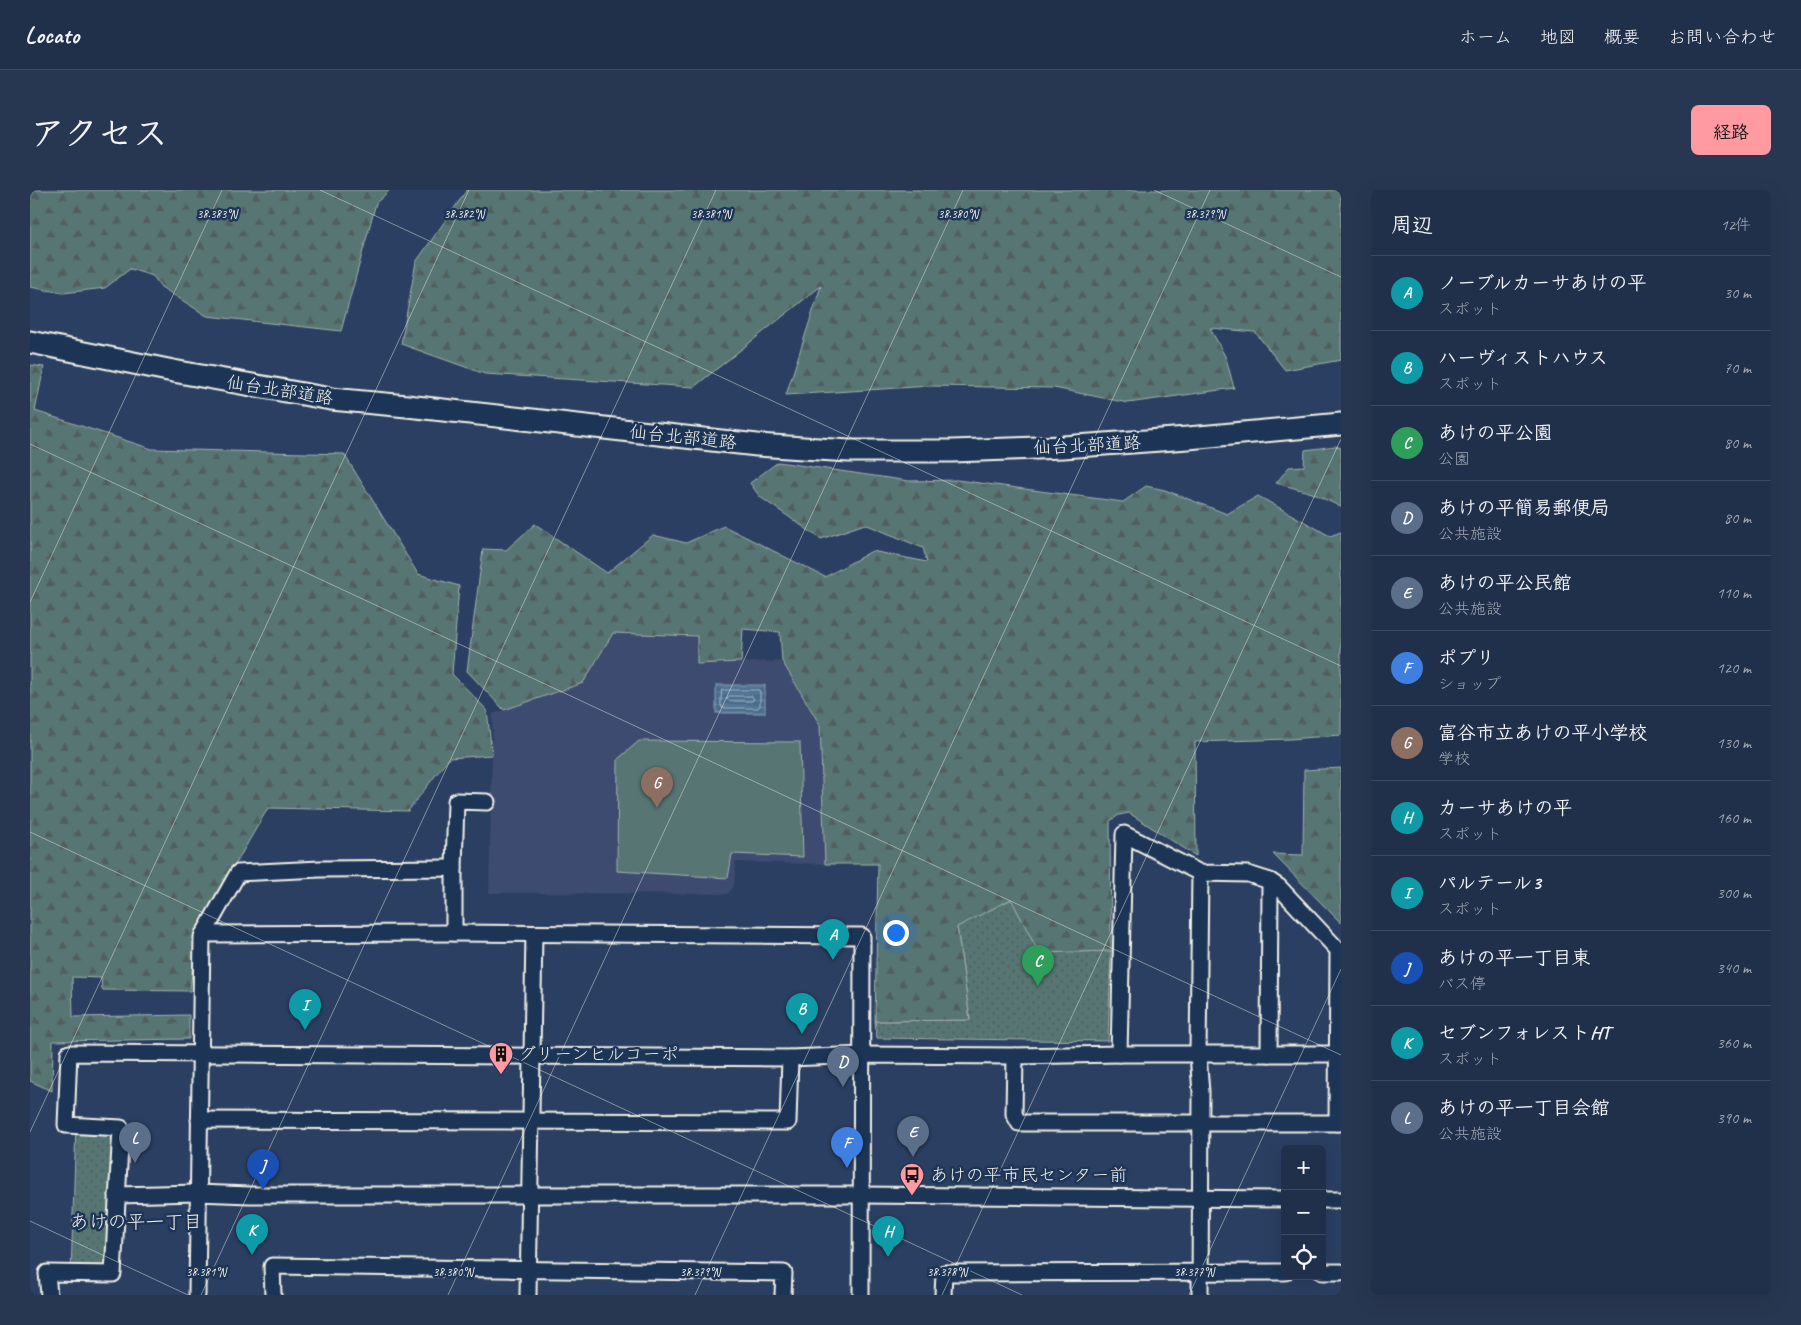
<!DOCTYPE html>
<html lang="ja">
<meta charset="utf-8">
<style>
body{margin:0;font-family:Caveat,"Klee One",sans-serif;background:#283751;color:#f1f3f6}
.controls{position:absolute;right:15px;bottom:15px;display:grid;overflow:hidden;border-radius:8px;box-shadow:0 5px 20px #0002}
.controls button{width:45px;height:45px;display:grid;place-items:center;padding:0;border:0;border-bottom:1px solid #3d4a62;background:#202f4a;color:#f1f3f6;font:25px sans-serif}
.you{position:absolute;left:865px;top:742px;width:18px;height:18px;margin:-12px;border:4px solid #fff;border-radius:50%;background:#1a73e8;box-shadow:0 0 0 8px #1a73e833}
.badge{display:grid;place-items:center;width:32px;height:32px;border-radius:50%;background:#ff9aa2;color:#fff;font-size:16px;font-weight:700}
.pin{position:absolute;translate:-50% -41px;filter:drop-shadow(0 1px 2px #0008)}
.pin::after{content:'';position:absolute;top:26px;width:18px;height:15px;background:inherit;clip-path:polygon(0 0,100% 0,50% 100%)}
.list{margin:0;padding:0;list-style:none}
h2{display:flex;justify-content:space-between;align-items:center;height:65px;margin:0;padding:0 20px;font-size:21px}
h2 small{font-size:16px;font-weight:400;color:#a2a9b5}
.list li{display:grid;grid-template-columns:32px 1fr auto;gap:15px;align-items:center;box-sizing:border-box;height:75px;padding:0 20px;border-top:1px solid #3d4a62}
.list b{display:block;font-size:19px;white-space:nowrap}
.list p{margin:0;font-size:16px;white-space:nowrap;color:#a2a9b5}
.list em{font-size:16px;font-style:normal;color:#a2a9b5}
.icon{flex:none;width:28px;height:28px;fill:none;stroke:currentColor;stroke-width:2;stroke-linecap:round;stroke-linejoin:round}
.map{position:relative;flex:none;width:1311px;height:1105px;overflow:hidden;border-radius:8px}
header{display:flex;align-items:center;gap:30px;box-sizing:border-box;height:70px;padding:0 25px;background:#202f4a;border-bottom:1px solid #3d4a62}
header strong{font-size:24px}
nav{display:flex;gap:28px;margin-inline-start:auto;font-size:18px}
.intro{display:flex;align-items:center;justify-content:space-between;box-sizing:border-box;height:120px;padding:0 30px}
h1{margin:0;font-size:35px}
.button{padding:12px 22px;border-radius:8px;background:#ff9aa2;color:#111;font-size:18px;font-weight:700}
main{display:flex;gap:30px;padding:0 30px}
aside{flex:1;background:#202f4a;border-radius:8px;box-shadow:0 5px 20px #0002}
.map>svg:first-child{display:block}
</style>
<header>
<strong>Locato</strong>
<nav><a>ホーム</a><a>地図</a><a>概要</a><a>お問い合わせ</a></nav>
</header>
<div class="intro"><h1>アクセス</h1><a class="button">経路</a></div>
<main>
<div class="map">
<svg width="1311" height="1105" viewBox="0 0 1311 1105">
<defs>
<pattern id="grass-dots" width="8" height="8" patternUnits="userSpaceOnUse" patternTransform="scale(1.25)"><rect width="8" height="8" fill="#567573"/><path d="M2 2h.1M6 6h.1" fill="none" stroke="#505e5c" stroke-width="1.8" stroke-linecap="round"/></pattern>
<pattern id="forest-firs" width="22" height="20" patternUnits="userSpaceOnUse" patternTransform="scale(1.25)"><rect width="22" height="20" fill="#567573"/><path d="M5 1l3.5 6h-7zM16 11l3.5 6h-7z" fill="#505e5c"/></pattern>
<pattern id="water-rules" width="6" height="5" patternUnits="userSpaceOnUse" patternTransform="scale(1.25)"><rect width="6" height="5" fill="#476c8e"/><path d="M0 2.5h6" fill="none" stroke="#62819e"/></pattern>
</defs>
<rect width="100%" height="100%" fill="#2b3f62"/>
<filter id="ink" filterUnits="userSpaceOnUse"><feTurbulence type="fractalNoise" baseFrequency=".02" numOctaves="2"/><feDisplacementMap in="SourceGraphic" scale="10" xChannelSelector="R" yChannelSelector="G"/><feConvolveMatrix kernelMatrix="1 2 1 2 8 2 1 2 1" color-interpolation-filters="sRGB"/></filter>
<g filter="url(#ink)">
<polygon fill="#3c4b6f" points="583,443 667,446 667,474 752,471 790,535 795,674 706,672 704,696 698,704 459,703 463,524 553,493"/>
<g fill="url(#grass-dots)" stroke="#a5b3ae">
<polygon points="982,709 1009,763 1081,761 1078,851 847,848 845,831 940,830 927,736"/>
<polygon points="46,936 91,938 83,1084 41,1083"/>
</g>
<g fill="url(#forest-firs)" stroke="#a5b3ae">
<polygon points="0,0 360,0 346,13 311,141 177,126 131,97 123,86 100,79 75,98 33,103 0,97"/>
<polygon points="437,0 1311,0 1311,170 1255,180 1225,142 1180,138 1196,168 1204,198 1098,213 1024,198 900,196 756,205 791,96 664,197 455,184 371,154 386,72"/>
<polygon points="0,175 14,177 5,221 122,259 314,264 388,384 429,396 422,484 457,520 462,565 419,568 378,621 238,618 166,742 160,801 72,800 71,788 42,787 43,827 159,825 159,849 23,851 22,901 0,891"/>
<polygon points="1306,256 1311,258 1311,317 1282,303 1246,293 1259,277 1274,276 1275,260"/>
<polygon points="748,272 879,291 927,290 1093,312 1116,296 1135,300 1197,324 1228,306 1300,346 1311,342 1311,545 1260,549 1165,552 1166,666 1099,623 1089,625 1080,631 1081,761 1009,763 981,709 927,737 940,830 845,831 848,674 795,674 790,535 752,471 750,442 713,439 711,472 667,474 667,446 583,443 553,493 474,520 437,481 453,359 476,360 505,334 577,383 623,345 656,353 694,336 795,387 842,361 897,372 893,358 835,334 791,349 730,307 720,293"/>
<polygon points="1311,578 1311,733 1243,664 1273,665 1274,580"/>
</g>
<polygon fill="#567573" stroke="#a5b3ae" points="609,551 770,552 773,667 702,664 698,688 587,681 588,569"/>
<rect fill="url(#water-rules)" stroke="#8ca1b2" x="686" y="495" width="49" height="28"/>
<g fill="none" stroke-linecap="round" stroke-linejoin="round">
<g stroke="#afbcc4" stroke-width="1">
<polygon points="692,500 729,500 730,502 730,516 728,518 692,518 691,515"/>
<polygon points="699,506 722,506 724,509 722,511 699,511 697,509"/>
</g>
<defs>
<g id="minor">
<polyline points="424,678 426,611 457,612"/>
<polyline points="1170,683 1168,865 1171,902 1170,1105"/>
<polyline points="173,744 424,743 832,746 831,1105"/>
<polyline points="1089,864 1094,644 1170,683 1218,684 1240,691 1249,697 1308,760 1307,933"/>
<polyline points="1239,864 1240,691"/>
<polyline points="985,866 984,924 989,933 1311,933"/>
<polyline points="169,930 758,932 760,868"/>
<polyline points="87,1005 167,1003 220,1005 831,1005 1255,1009"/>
<polyline points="1292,1010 1311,1010"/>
<polyline points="1292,1082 1311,1082"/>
<polyline points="19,1105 17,1083 83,1084 91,938 36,935 39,863 760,868 833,865 985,866 1089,864 1311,864"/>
<polyline points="167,1105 172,747 208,683 290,679 424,678 424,743"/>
<polyline points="243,1105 242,1076 754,1083 753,1105"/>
<polyline points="498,1105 504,744"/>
<polyline points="913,1105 914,1083 1255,1082"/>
</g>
<polyline id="highway" points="0,152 143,181 301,209 377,216 727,255 819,261 922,261 1033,257 1158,248 1311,234"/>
</defs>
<use href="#minor" stroke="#f4f1e8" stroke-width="19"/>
<use href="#highway" stroke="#f4f1e8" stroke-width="25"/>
<use href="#minor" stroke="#1d3557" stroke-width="15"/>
<use href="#highway" stroke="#1d3557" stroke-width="21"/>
</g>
</g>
<path fill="none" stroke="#f4f1e8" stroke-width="1" stroke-opacity="0.45" d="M290 0 1311 476M1124 0 1311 87M0 254 1311 865M0 412 192 0M0 642 992 1105M0 942 439 0M0 1031 158 1105M171 1105 686 0M418 1105 933 0M665 1105 1180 0M912 1105 1311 249M1159 1105 1311 779"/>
<defs>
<symbol id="building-pin" viewBox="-11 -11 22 30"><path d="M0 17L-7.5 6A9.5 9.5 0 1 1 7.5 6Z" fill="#ff9aa2" stroke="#1d3557"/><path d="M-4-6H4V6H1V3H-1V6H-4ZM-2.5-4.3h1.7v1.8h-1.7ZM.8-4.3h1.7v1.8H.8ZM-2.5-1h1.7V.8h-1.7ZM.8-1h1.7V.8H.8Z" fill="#111"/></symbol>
<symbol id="bus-pin" viewBox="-11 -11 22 30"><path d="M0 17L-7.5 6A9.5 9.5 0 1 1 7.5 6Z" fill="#ff9aa2" stroke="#1d3557"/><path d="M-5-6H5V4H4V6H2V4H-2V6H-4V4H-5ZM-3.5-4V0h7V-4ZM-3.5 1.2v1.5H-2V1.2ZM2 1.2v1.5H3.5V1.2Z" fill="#111"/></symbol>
</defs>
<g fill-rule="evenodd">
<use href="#building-pin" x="457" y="850" width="28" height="38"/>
<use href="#bus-pin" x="868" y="971" width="28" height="38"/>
</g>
<g text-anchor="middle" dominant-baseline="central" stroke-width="5" stroke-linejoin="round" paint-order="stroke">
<g font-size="18" fill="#f4f1e8" stroke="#1d3557">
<text transform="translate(250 200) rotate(9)">仙台北部道路</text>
<text transform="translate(653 247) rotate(6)">仙台北部道路</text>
<text transform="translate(1057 255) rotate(-3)">仙台北部道路</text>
</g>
<g font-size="18" fill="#f4f1e8" stroke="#1d3557" text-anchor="start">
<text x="488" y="864">グリーンヒルコーポ</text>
<text x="900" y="985">あけの平市民センター前</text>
</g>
<g font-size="19" fill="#f4f1e8" stroke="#1d3557">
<text x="106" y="1032">あけの平一丁目</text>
</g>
</g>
<g font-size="12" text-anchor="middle" fill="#f4f1e8" stroke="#1d3557" stroke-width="5" stroke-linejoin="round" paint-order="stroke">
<text x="187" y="28">38.383°N</text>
<text x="434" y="28">38.382°N</text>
<text x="681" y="28">38.381°N</text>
<text x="928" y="28">38.380°N</text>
<text x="1175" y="28">38.379°N</text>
<text x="176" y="1086">38.381°N</text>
<text x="423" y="1086">38.380°N</text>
<text x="670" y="1086">38.379°N</text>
<text x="917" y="1086">38.378°N</text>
<text x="1164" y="1086">38.377°N</text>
</g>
</svg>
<div class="controls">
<button>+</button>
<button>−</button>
<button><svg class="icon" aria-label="locate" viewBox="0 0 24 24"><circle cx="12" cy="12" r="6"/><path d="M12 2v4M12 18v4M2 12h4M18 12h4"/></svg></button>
</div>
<div class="you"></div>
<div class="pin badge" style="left:803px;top:770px;background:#0f9aa8">A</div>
<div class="pin badge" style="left:772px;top:844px;background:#0f9aa8">B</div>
<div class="pin badge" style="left:1008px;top:796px;background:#2e9e5b">C</div>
<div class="pin badge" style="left:813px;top:897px;background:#5c6f8a">D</div>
<div class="pin badge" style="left:883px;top:967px;background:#5c6f8a">E</div>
<div class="pin badge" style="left:817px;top:978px;background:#3f7fe0">F</div>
<div class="pin badge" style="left:627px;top:618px;background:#8d6e63">G</div>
<div class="pin badge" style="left:858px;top:1067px;background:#0f9aa8">H</div>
<div class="pin badge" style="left:275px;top:840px;background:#0f9aa8">I</div>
<div class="pin badge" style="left:233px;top:1000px;background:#1a4fb4">J</div>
<div class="pin badge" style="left:222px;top:1065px;background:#0f9aa8">K</div>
<div class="pin badge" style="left:105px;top:973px;background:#5c6f8a">L</div>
</div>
<aside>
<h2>周辺<small>12件</small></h2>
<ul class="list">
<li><span class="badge" style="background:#0f9aa8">A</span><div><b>ノーブルカーサあけの平</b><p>スポット</p></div><em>30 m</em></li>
<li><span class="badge" style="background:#0f9aa8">B</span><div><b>ハーヴィストハウス</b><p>スポット</p></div><em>70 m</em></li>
<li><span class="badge" style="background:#2e9e5b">C</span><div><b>あけの平公園</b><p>公園</p></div><em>80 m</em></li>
<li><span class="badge" style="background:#5c6f8a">D</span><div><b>あけの平簡易郵便局</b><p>公共施設</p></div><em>80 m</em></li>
<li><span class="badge" style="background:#5c6f8a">E</span><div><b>あけの平公民館</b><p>公共施設</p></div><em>110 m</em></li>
<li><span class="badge" style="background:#3f7fe0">F</span><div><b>ポプリ</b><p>ショップ</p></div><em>120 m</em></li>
<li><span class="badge" style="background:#8d6e63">G</span><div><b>富谷市立あけの平小学校</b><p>学校</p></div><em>130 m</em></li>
<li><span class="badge" style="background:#0f9aa8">H</span><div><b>カーサあけの平</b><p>スポット</p></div><em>160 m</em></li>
<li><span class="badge" style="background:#0f9aa8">I</span><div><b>パルテール3</b><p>スポット</p></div><em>300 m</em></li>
<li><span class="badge" style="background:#1a4fb4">J</span><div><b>あけの平一丁目東</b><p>バス停</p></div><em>340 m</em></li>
<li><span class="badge" style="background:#0f9aa8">K</span><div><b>セブンフォレストHT</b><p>スポット</p></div><em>360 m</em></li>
<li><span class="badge" style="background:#5c6f8a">L</span><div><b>あけの平一丁目会館</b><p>公共施設</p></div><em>390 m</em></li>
</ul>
</aside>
</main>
